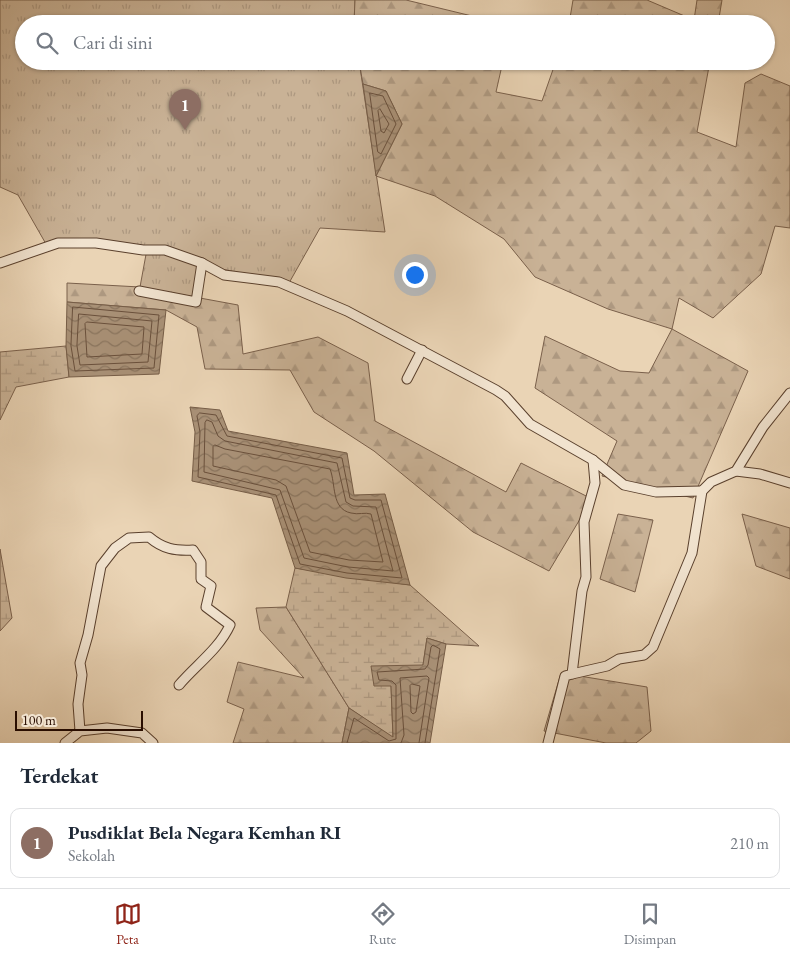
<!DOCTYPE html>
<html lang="id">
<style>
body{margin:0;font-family:"EB Garamond",serif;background:#f2f2f3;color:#1f2937}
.scale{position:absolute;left:15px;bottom:12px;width:128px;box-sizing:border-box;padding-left:5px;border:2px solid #2a0e00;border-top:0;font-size:14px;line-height:18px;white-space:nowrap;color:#2a0e00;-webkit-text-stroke:4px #f1e3cf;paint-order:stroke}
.you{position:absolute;left:414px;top:274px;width:18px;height:18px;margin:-12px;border:4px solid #fff;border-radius:50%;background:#1a73e8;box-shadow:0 0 0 8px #1a73e833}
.badge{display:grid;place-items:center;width:32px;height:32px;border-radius:50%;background:#8f2418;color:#fff;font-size:16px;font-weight:700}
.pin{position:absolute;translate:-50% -41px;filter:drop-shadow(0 1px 2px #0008)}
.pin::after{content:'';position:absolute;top:26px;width:18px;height:15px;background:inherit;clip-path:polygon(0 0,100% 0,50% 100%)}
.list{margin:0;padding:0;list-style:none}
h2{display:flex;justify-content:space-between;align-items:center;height:65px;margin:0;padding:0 20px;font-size:21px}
h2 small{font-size:16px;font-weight:400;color:#747a83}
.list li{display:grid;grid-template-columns:32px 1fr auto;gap:15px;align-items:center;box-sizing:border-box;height:70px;margin:0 10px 10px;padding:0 10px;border:1px solid #e0e1e3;border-radius:10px}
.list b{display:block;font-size:19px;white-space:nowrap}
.list p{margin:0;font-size:16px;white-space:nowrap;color:#747a83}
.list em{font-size:16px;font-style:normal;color:#747a83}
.icon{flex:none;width:28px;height:28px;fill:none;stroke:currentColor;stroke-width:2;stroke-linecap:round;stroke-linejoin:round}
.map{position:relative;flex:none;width:790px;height:743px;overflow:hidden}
.search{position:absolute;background:#fff;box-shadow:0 1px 4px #0004;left:15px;right:15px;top:15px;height:55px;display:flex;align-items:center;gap:12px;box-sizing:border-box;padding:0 18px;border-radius:28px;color:#747a83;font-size:19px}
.sheet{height:145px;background:#fff}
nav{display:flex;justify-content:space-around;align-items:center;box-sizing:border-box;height:70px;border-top:1px solid #e0e1e3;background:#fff;font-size:14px;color:#747a83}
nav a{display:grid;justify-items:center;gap:2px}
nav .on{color:#8f2418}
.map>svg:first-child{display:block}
</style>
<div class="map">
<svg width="790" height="743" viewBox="0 0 790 743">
<defs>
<pattern id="grass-tufts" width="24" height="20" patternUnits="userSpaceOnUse" patternTransform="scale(1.25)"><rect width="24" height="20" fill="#c9b296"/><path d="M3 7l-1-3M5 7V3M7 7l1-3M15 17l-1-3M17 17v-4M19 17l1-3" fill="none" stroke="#ad9880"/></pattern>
<pattern id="forest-firs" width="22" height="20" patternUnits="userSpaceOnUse" patternTransform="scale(1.25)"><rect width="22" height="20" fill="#c9b296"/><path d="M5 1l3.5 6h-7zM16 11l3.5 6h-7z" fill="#ad9880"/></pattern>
<pattern id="wetland-marsh" width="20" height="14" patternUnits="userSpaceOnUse" patternTransform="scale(1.25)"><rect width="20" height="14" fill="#c9b296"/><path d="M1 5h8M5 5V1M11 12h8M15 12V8" fill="none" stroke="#ad9880"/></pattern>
<pattern id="water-waves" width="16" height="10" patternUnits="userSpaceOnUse" patternTransform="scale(1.25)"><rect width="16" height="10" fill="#a99177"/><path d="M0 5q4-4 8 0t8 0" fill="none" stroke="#8a755f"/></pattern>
</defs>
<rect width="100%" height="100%" fill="#ead4b5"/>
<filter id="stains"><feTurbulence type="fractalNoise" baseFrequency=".004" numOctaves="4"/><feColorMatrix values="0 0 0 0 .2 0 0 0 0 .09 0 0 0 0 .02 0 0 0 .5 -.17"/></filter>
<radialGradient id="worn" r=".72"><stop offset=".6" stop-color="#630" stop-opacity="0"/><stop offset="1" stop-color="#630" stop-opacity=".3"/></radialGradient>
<polygon fill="url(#grass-tufts)" stroke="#7a604b" points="0,0 355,0 354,24 24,24 24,61 359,61 385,232 320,228 289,283 207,266 199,299 140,287 147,249 46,244 18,195 0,187"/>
<g fill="url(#forest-firs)" stroke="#7a604b">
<polygon points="355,0 406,0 505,24 354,24"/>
<polygon points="573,0 647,0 694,20 697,0 722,0 718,24 569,24"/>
<polygon points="359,61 503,61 496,92 542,101 556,61 710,61 697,132 736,147 745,83 761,74 790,86 790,228 775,226 761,274 713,318 679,298 672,329 748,371 693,498 602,476 617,441 535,388 545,336 620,371 649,373 672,329 608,309 535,277 504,239 435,196 376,176 402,124 386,91 363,84"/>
<polygon points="67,283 140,287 238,305 243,354 318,337 368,363 375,421 506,492 521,463 592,499 549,571 473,532 374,451 314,412 290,370 205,369 197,327 166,310 67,302"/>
<polygon points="618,514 653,520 635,592 600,579"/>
<polygon points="742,514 790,528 790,579 756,566"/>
<polygon points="286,607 349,708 342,743 233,743 244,709 227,702 238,662 304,678 260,630 256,608"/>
<polygon points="561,673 647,687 651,731 636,743 606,743 544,731"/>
</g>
<g fill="url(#wetland-marsh)" stroke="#7a604b">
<polygon points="66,346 69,377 16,387 0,420 0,352"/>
<polygon points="0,549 12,618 0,631"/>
<polygon points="295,568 410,585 479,646 446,644 427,638 423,665 391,686 393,738 349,708 286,607"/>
</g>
<g fill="url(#water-waves)" stroke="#765d47">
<polygon points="363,84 386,91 402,124 376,176"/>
<polygon points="67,302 166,310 159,374 69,377 66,346"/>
<polygon points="190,407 220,410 228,431 347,453 354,495 385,494 410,585 346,578 295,568 272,498 192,481 195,432"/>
<polygon points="427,638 446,644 430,743 342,743 349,708 393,737 391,686 374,686 371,666 423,665"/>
</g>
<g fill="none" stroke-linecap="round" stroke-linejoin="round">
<g stroke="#6a503c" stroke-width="1">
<polygon points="370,93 383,96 396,124 381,154 378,152"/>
<polygon points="380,109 389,124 384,133 381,131 378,111"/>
<polygon points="73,307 159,315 154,368 75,371 71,346"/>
<polygon points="79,314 152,321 148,362 80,365 77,346"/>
<polygon points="87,322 144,327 142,354 87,357 85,324"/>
<polygon points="200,413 216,415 227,436 342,458 350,498 355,500 381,500 402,578 347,573 300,564 276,495 198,477 200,432 197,416"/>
<polygon points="207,420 212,422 218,436 225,441 337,463 346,502 353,506 376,507 393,571 348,567 304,558 280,490 204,472 205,423"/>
<path d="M215 445 225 449 330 469C336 484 331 509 351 513 358 515 365 512 371 514L383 562 349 560 310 552 286 486 276 480 213 466V447Z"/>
<polygon points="412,684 420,686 416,712 413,714 411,712 410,686"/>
<polyline points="347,743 354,718 389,741 396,739 396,685 392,681 379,680 377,672 425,669 428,665 431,647 433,645 440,649 425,743"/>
<polyline points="401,743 404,735 400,678 427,676 429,678 419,743"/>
</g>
<defs>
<g id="minor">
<polyline points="0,263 58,243 96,243 143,250 165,250 202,263 224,275 279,282 347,311 496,390 505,396 530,424 593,460 624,485 656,492 702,491"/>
<polyline points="139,291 196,302 202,263"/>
<polyline points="407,379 422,350"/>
<polyline points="736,471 760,474 790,483"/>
<polyline points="572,674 607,666 619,659 644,655 653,647 692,553 702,491 711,482 736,471 763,427 790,393"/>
<path d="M80 731 78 704 82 675 80 663 88 635 101 566 115 548 129 538 149 537C163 549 175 551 193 550L201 562V579L211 586 206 607 230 625C219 649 196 665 179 685"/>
<polyline points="65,743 80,731 107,728 142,733 153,743"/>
<polyline points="548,743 565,676 572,674 582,591 586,577 584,522 595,483 593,460"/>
</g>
</defs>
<use href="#minor" stroke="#5a402d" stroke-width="11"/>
<use href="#minor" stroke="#f1e3cf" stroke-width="9"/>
</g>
<rect width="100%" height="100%" filter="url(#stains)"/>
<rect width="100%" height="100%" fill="url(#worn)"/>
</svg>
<div class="scale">100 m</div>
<div class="you"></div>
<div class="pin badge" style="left:185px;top:130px;background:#8d6e63">1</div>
<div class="search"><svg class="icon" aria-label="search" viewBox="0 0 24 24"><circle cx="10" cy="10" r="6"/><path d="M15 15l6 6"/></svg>Cari di sini</div>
</div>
<section class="sheet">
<h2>Terdekat<small></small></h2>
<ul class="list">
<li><span class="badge" style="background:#8d6e63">1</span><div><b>Pusdiklat Bela Negara Kemhan RI</b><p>Sekolah</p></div><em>210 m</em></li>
</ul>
</section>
<nav>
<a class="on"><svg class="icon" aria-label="map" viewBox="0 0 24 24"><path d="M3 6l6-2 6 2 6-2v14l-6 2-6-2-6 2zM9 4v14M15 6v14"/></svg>Peta</a>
<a><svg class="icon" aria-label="directions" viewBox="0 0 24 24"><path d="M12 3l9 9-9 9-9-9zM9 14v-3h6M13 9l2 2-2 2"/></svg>Rute</a>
<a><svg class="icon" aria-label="saved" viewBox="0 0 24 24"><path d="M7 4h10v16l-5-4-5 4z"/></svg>Disimpan</a>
</nav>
